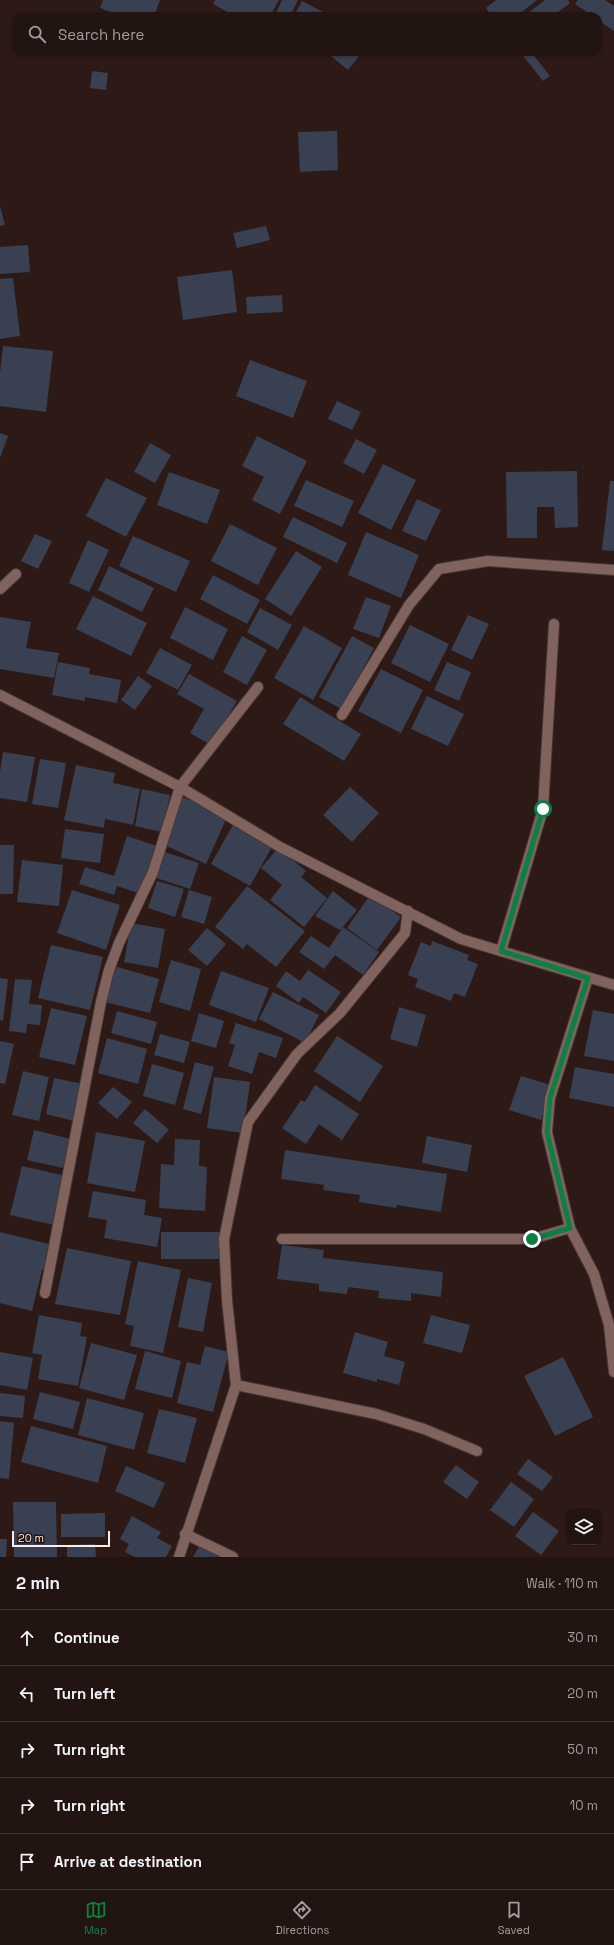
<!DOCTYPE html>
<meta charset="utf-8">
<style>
body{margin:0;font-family:"Space Grotesk",sans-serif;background:#2a1d1a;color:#f1f3f6}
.controls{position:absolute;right:12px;bottom:12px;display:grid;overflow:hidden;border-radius:8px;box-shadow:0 1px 3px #0004}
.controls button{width:36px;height:36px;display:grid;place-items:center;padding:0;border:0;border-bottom:1px solid #3f3331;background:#221411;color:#f1f3f6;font:20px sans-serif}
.scale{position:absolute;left:12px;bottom:10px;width:98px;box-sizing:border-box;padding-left:4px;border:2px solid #faecea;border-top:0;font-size:11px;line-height:14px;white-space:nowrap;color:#faecea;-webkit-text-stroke:3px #23110e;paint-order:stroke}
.stop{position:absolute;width:12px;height:12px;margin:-9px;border:3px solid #0b8043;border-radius:50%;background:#fff}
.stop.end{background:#0b8043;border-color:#fff;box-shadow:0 1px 4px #0008}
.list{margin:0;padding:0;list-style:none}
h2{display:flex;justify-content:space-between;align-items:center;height:52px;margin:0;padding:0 16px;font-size:17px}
h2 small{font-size:13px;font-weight:400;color:#a29e9f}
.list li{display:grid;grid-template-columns:26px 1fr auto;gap:12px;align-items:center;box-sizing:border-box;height:56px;padding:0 16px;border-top:1px solid #3f3331}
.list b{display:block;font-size:15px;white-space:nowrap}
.list em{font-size:13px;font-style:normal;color:#a29e9f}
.icon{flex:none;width:22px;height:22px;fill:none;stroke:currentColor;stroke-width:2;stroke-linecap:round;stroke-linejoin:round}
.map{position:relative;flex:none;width:614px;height:1557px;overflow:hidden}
.search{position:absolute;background:#221411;box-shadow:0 1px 3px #0004;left:12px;right:12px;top:12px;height:44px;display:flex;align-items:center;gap:10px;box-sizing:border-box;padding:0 14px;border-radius:12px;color:#a29e9f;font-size:15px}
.sheet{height:332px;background:#221411}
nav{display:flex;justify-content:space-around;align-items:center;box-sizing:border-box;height:56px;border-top:1px solid #3f3331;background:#221411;font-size:11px;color:#a29e9f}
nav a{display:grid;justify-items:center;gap:2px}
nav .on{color:#0b8043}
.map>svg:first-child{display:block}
</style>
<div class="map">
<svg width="614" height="1557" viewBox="0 0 614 1557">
<rect width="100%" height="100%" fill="#2d1a17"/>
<g fill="#384051">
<polygon points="103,0 160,0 154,16 122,16 100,8"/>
<polygon points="215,0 279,0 270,16 235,16 213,4"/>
<polygon points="282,0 298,0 290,16 281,16 276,13"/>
<polygon points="496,0 537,0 517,16 492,16 486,8"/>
<polygon points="545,0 568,0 570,3 553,16 524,16"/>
<polygon points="578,0 605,0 614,6 614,31 598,20 598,16 593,16 575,4"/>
<polygon points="302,1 325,13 324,16 294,16"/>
<polygon points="326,52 354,52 359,56 348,70"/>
<polygon points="520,52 531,52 550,76 543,81"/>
<polygon points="92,71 108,73 106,90 90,88"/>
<polygon points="337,131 338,170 300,172 298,132"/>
<polygon points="0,206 5,225 0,226"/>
<polygon points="266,226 270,240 237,248 233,233"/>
<polygon points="28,245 30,272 0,274 0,247"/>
<polygon points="232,270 237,312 183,320 177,277"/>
<polygon points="13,278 20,336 0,339 0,279"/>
<polygon points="282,295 283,312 247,314 246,297"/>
<polygon points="3,346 53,351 46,412 0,406 0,373"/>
<polygon points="250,360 307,381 293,418 236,396"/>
<polygon points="337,401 361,412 352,430 328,419"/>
<polygon points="0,433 8,436 0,458"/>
<polygon points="257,436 307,461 280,514 252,500 264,477 242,466"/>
<polygon points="356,439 377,450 364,474 343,463"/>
<polygon points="150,443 171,455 155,483 134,472"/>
<polygon points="383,464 416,480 391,530 358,513"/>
<polygon points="577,471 578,527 555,528 554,507 537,507 537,538 507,538 506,472"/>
<polygon points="169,472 220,490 207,524 157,505"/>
<polygon points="106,478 147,498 126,537 86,516"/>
<polygon points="306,480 354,501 342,527 294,506"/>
<polygon points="610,481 614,481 614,551 602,550"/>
<polygon points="417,499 441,510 426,541 402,531"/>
<polygon points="293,517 347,543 337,563 283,537"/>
<polygon points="230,524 277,548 258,585 211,561"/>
<polygon points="366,532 419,555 401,598 348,575"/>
<polygon points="35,534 52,541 38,569 21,561"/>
<polygon points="133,536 190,561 176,592 119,566"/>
<polygon points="88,540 109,550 89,592 69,583"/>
<polygon points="296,551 322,567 291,616 265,599"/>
<polygon points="109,566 154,588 142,612 98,590"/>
<polygon points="213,575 260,600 247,624 200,599"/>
<polygon points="93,596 147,623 131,656 76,629"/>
<polygon points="366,597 391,606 379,638 353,629"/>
<polygon points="185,607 228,629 213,660 170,638"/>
<polygon points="260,608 292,625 278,650 247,632"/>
<polygon points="468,615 489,624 472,660 451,650"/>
<polygon points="0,617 31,622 26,648 59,653 54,678 0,669"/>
<polygon points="410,625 449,644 430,682 391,663"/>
<polygon points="304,626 342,648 313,700 274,678"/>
<polygon points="242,636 267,650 247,685 223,672"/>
<polygon points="352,636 374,648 342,709 319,697"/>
<polygon points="160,648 192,665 178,690 146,673"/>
<polygon points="58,662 90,668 89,674 121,680 117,703 85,697 85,701 52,695"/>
<polygon points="447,662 471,672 459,701 434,690"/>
<polygon points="381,669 423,690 401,733 358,711"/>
<polygon points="189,674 237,701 211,745 190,733 204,709 177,694"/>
<polygon points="138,676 152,686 135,710 121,700"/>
<polygon points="427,696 464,714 448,746 411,729"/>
<polygon points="300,697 361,734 344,761 283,724"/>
<polygon points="3,752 35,757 27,802 0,798 0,772"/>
<polygon points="40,759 66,763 58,808 32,804"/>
<polygon points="76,765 115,773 113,783 140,789 133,825 105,819 104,828 64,820"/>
<polygon points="350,787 379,813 352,842 323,815"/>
<polygon points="142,789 170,795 162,832 135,826"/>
<polygon points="183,797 227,817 206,864 162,844"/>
<polygon points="234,823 273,845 250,886 211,864"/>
<polygon points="65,829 104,834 100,863 61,858"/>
<polygon points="127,836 157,846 141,894 117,886 114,895 79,884 85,867 114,876"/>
<polygon points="0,845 14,845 13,894 0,894"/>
<polygon points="278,848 306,871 301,877 327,898 304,927 270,900 282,885 261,868"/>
<polygon points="161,851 199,863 190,889 153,877"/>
<polygon points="22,860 63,865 59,906 17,902"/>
<polygon points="157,881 184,889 175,917 148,908"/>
<polygon points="247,886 305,931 276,967 247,944 243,949 215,927"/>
<polygon points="72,890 120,905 106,950 57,933"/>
<polygon points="189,890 212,897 204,924 181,917"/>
<polygon points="333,891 357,910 340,930 315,916"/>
<polygon points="370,895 401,917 377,950 347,928"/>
<polygon points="131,923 165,929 158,968 124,962"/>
<polygon points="343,927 379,952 363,975 335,955 324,969 299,952 311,936 329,948"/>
<polygon points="207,928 226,944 207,966 188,950"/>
<polygon points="432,941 469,955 467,960 478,964 465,997 454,993 451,1001 415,987 418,979 408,975 421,942 431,946"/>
<polygon points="51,945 103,957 90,1010 38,998"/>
<polygon points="171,960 201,969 190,1011 159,1002"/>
<polygon points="114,966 159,979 150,1013 105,1002"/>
<polygon points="308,970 341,992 326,1013 303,997 299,1003 276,986 286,971 300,981"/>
<polygon points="221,971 269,988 256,1022 209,1005"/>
<polygon points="0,978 8,979 3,1021 0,1020"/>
<polygon points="15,979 32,980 29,1004 42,1005 40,1025 27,1024 26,1033 9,1031"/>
<polygon points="273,992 319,1015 305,1043 259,1019"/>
<polygon points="399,1007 426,1015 417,1047 390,1039"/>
<polygon points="51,1008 87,1016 75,1065 39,1057"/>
<polygon points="593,1010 614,1014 614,1061 584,1056"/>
<polygon points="117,1011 157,1022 151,1044 111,1033"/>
<polygon points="199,1013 224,1021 216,1048 191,1041"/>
<polygon points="236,1023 283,1038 276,1058 259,1052 252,1074 228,1066 235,1045 229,1043"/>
<polygon points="160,1034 190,1042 184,1063 154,1055"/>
<polygon points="337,1036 383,1066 360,1102 314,1071"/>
<polygon points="107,1038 147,1049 138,1084 98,1073"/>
<polygon points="0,1041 14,1044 5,1084 0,1083"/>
<polygon points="195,1062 214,1067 201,1114 183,1109"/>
<polygon points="152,1064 184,1073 175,1105 143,1096"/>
<polygon points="575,1067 614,1074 614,1107 569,1098"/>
<polygon points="23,1071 49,1077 39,1121 12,1115"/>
<polygon points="521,1076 551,1085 541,1120 509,1110"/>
<polygon points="214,1077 250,1082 243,1133 207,1128"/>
<polygon points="54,1078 83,1084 74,1121 46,1114"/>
<polygon points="315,1085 359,1114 342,1140 319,1124 306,1144 282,1128 301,1100 305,1102"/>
<polygon points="113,1087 132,1102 117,1119 98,1103"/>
<polygon points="145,1109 169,1130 157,1143 133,1123"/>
<polygon points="34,1130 71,1139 63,1168 27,1160"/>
<polygon points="96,1132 145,1141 135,1192 87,1183"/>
<polygon points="427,1136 472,1145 467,1172 422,1163"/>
<polygon points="175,1139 200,1140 199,1166 207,1167 205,1211 159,1208 161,1164 174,1165"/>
<polygon points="285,1150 447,1174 441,1212 397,1205 396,1208 359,1202 360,1195 323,1190 324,1185 281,1179"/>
<polygon points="22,1166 66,1176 54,1225 10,1215"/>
<polygon points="93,1191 146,1200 144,1215 162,1218 157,1247 104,1238 107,1220 88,1217"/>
<polygon points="0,1232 53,1245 47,1271 42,1270 32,1311 0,1303"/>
<polygon points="161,1232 221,1232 220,1259 161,1259"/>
<polygon points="282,1245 324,1250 323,1258 443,1272 441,1297 411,1293 411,1301 378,1298 379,1291 348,1287 347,1294 319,1291 319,1284 277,1279"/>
<polygon points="67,1248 131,1261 120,1315 55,1304"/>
<polygon points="138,1261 181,1270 163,1353 130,1346 134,1326 125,1324"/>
<polygon points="188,1278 212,1283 203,1332 178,1327"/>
<polygon points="39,1315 82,1323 80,1336 87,1337 78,1386 38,1379 42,1355 32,1353"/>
<polygon points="431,1315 470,1325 462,1353 423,1343"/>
<polygon points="355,1332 388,1342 384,1356 405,1362 399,1385 377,1379 377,1382 343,1373"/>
<polygon points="91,1343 137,1355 124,1400 79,1388"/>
<polygon points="205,1346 229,1352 213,1412 177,1403 187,1362 200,1365"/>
<polygon points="145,1351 181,1361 172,1398 135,1389"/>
<polygon points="0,1352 33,1358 27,1390 0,1385"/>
<polygon points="563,1357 593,1417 555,1436 524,1376"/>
<polygon points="40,1392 80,1402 73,1429 33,1419"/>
<polygon points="0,1393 25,1396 23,1418 0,1416"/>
<polygon points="87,1398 144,1413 134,1450 78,1435"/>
<polygon points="159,1409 197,1418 185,1463 147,1453"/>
<polygon points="0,1421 14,1423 9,1479 0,1478"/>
<polygon points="31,1426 107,1446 98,1483 21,1462"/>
<polygon points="528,1459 553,1477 542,1491 517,1474"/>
<polygon points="456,1465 479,1482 467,1499 443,1482"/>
<polygon points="126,1466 165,1483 154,1508 115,1491"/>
<polygon points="511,1482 534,1499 514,1527 490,1510"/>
<polygon points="13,1502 56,1502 57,1557 14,1557"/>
<polygon points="533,1512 559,1531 541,1555 515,1536"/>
<polygon points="105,1513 105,1537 61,1537 61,1514"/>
<polygon points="132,1516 161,1532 157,1538 172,1546 166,1557 135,1557 125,1552 129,1544 120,1539"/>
<polygon points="0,1539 7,1539 6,1557 0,1557"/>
<polygon points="95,1544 96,1557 67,1557 67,1545"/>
<polygon points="200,1545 221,1557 193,1557"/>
</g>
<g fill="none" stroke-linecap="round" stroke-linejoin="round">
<defs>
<g id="minor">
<polyline points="0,589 16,574"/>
<polyline points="0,695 180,787 280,847 461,939 614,985"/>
<polyline points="342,715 409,605 439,569 488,561 614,570"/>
<polyline points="501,951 543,809 554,624"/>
<polyline points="588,978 550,1098 547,1132 570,1228 594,1274 609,1325 614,1372"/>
<polyline points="282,1239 532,1239 570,1228"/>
<polyline points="45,1293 101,1002 109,970 119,943 153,872 180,787 258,687"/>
<polyline points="236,1385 376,1414 424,1429 477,1451"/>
<polyline points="185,1534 233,1557"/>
<polyline points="179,1557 236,1385 227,1300 224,1239 248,1122 297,1054 340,1013 405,933 408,911"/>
</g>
</defs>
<use href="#minor" stroke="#4a3735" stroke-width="12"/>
<use href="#minor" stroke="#81635d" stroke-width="10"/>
</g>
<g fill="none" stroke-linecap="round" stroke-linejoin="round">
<polyline stroke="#0b8043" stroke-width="5" points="532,1239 570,1228 547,1132 550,1098 588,978 501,951 543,809"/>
</g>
</svg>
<div class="controls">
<button><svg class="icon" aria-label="layers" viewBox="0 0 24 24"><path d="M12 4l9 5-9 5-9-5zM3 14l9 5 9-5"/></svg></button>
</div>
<div class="scale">20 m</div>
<div class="stop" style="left:543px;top:809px"></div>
<div class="stop end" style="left:532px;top:1239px"></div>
<div class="search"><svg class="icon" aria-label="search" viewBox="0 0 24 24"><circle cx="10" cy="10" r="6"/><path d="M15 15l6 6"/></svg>Search here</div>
</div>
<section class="sheet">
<h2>2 min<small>Walk · 110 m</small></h2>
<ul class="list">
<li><svg class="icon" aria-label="ahead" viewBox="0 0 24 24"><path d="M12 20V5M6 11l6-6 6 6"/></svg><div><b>Continue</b></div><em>30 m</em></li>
<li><svg class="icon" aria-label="left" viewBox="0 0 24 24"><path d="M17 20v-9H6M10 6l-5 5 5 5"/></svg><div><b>Turn left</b></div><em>20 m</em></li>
<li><svg class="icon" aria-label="right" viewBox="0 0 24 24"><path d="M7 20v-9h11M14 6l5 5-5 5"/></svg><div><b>Turn right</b></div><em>50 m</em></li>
<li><svg class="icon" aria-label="right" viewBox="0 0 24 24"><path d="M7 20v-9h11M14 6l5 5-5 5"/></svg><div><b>Turn right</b></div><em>10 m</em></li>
<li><svg class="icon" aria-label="arrive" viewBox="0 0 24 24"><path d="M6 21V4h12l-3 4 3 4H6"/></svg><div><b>Arrive at destination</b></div></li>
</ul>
</section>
<nav>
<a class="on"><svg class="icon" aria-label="map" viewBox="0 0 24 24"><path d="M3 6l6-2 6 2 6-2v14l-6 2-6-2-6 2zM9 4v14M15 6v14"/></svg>Map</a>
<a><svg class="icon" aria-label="directions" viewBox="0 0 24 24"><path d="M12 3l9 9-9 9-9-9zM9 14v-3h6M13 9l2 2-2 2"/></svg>Directions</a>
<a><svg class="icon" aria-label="saved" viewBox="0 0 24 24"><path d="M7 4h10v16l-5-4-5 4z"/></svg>Saved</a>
</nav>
